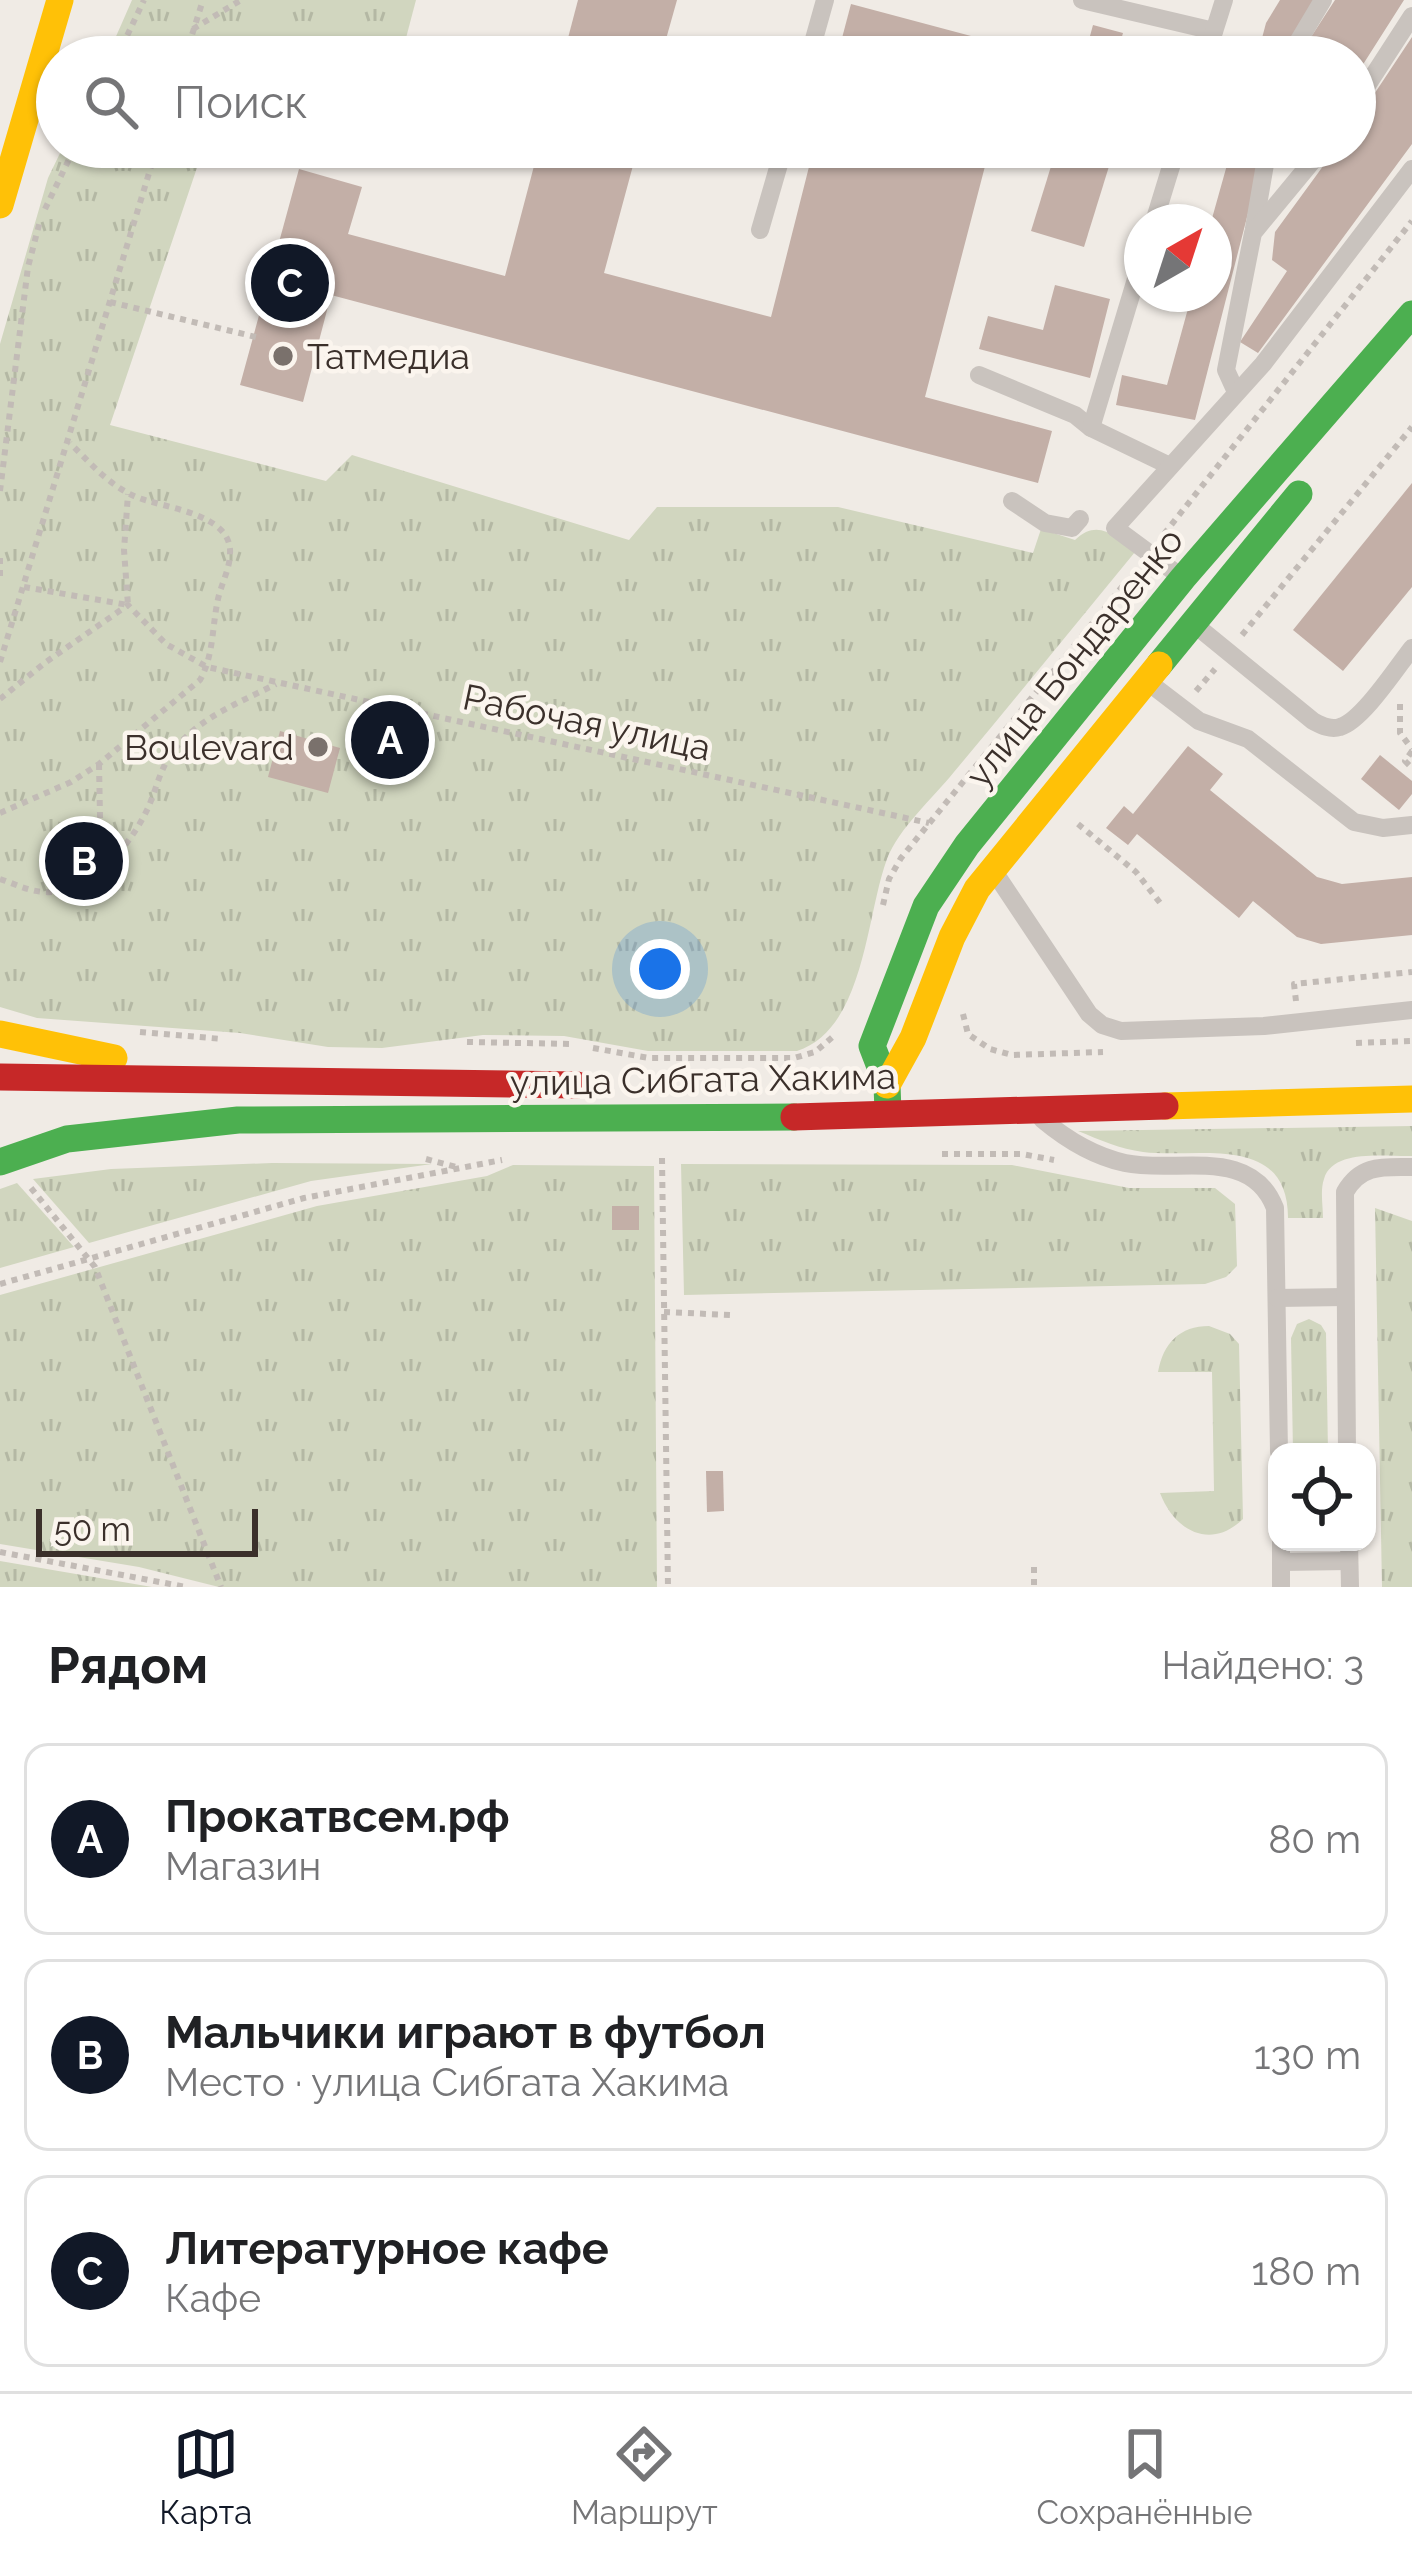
<!DOCTYPE html>
<html lang="ru">
<meta charset="utf-8">
<style>
body{margin:0;font-family:Raleway,sans-serif;background:#f6f6f6;color:#202124}
.controls{position:absolute;right:36px;bottom:36px;display:grid;overflow:hidden;border-radius:24px;box-shadow:0 3px 9px #0004}
.controls button{width:108px;height:108px;display:grid;place-items:center;padding:0;border:0;border-bottom:3px solid #e0e0e0;background:#fff;color:#202124;font:60px sans-serif}
.compass{position:absolute;left:1124px;top:204px;width:108px;height:108px;border-radius:50%;background:#fff;box-shadow:0 3px 9px #0004;rotate:39deg}
.scale{position:absolute;left:36px;bottom:30px;width:222px;box-sizing:border-box;padding-left:12px;border:6px solid #3b302b;border-top:0;font-size:33px;line-height:42px;white-space:nowrap;color:#3b302b;-webkit-text-stroke:9px #fbf5ee;paint-order:stroke}
.you{position:absolute;left:660px;top:969px;width:42px;height:42px;margin:-30px;border:9px solid #fff;border-radius:50%;background:#1a73e8;box-shadow:0 0 0 18px #1a73e833}
.badge{display:grid;place-items:center;width:78px;height:78px;border-radius:50%;background:#111827;color:#fff;font-size:39px;font-weight:700}
.pin{position:absolute;translate:-50% -50%;border:6px solid #fff;box-shadow:0 3px 12px #0006}
.list{margin:0;padding:0;list-style:none}
h2{display:flex;justify-content:space-between;align-items:center;height:156px;margin:0;padding:0 48px;font-size:51px}
h2 small{font-size:39px;font-weight:400;color:#757577}
.list li{display:grid;grid-template-columns:78px 1fr auto;gap:36px;align-items:center;box-sizing:border-box;height:192px;margin:0 24px 24px;padding:0 24px;border:3px solid #e0e0e0;border-radius:24px}
.list b{display:block;font-size:45px;white-space:nowrap}
.list p{margin:0;font-size:39px;white-space:nowrap;color:#757577}
.list em{font-size:39px;font-style:normal;color:#757577}
.icon{flex:none;width:66px;height:66px;fill:none;stroke:currentColor;stroke-width:2;stroke-linecap:round;stroke-linejoin:round}
.map{position:relative;flex:none;width:1412px;height:1587px;overflow:hidden}
.search{position:absolute;background:#fff;box-shadow:0 3px 9px #0004;left:36px;right:36px;top:36px;height:132px;display:flex;align-items:center;gap:30px;box-sizing:border-box;padding:0 42px;border-radius:66px;color:#757577;font-size:45px}
.sheet{height:804px;background:#fff}
nav{display:flex;justify-content:space-around;align-items:center;box-sizing:border-box;height:168px;border-top:3px solid #e0e0e0;background:#fff;font-size:33px;color:#757577}
nav a{display:grid;justify-items:center;gap:6px}
nav .on{color:#111827}
.map>svg:first-child{display:block}
</style>
<div class="map">
<svg width="1412" height="1587" viewBox="0 0 1412 1587">
<defs>
<pattern id="grass-tufts" width="24" height="20" patternUnits="userSpaceOnUse" patternTransform="scale(3)"><rect width="24" height="20" fill="#d1d6bf"/><path d="M3 7l-1-3M5 7V3M7 7l1-3M15 17l-1-3M17 17v-4M19 17l1-3" fill="none" stroke="#b4b8a4"/></pattern>
</defs>
<rect width="100%" height="100%" fill="#f0ebe5"/>
<g fill="url(#grass-tufts)">
<polygon points="132,0 416,0 401,57 107,57"/>
<path d="M63 147H204L110 425 326 481 352 455 629 540 657 507H838L1033 553 1041 529 1075 540C1098 518 1115 536 1135 552 1075 625 1015 699 954 772 933 798 899 828 887 859 866 915 865 1029 797 1051H648L564 1036 483 1035 382 1048 328 1047 240 1033 37 1018 0 1007V344L48 178Z"/>
<path d="M1412 1126V1156C1387 1157 1333 1148 1324 1179 1320 1190 1323 1206 1323 1218H1288C1288 1132 1197 1159 1143 1152 1120 1149 1100 1140 1078 1131Z"/>
<polygon points="272,1163 432,1164 311,1181 89,1243 33,1179 111,1169"/>
<polygon points="681,1164 1012,1165 1129,1188 1215,1188 1235,1204 1237,1266 1226,1277 1205,1284 684,1295"/>
<polygon points="513,1165 654,1166 657,1587 219,1587 139,1567 0,1544 0,1295 317,1206 487,1176"/>
<polygon points="17,1183 74,1247 0,1268 0,1189"/>
<polygon points="1375,1208 1412,1221 1412,1587 1382,1587"/>
<polygon points="1309,1319 1321,1325 1326,1333 1328,1452 1293,1452 1291,1338 1297,1324"/>
<path d="M1209 1326 1230 1334 1239 1344 1243 1519C1210 1551 1174 1530 1160 1493L1214 1491 1212 1372H1158C1163 1343 1180 1326 1209 1326Z"/>
<polygon points="0,1561 152,1587 0,1587"/>
</g>
<g fill="#c3afa7">
<polygon points="578,0 677,0 661,57 563,57"/>
<polygon points="1280,0 1314,0 1289,57 1257,57 1266,23"/>
<polygon points="1335,0 1404,0 1355,77 1355,57 1298,57"/>
<polygon points="851,4 1016,48 1013,57 837,57"/>
<polygon points="1093,25 1123,33 1117,54 1087,47"/>
<polygon points="1412,37 1412,144 1258,353 1240,342 1287,271 1272,260 1275,232 1337,147 1355,147 1355,123"/>
<polygon points="539,147 638,147 604,273 771,317 814,147 990,147 925,397 1052,431 1038,483 331,295 303,402 240,385 299,169 362,187 348,234 505,276"/>
<polygon points="1057,147 1115,147 1084,247 1031,231"/>
<polygon points="1232,147 1265,147 1195,420 1116,405 1122,375 1167,385 1192,294 1214,294 1211,222"/>
<polygon points="1055,285 1110,299 1090,378 979,349 988,316 1043,330"/>
<polygon points="1412,483 1412,587 1343,671 1293,630"/>
<polygon points="280,731 340,748 328,793 268,777"/>
<polygon points="1188,746 1223,774 1210,790 1317,877 1342,884 1412,877 1412,935 1321,944 1297,937 1253,901 1239,918 1137,834 1128,845 1106,828 1124,806 1133,814"/>
<polygon points="1380,755 1412,781 1412,794 1399,810 1361,779"/>
<rect x="612" y="1206" width="27" height="24"/>
<polygon points="706,1471 723,1471 724,1511 707,1512"/>
</g>
<g fill="none" stroke-linecap="round" stroke-linejoin="round">
<g stroke="#c2bbb6" stroke-width="6" stroke-dasharray="6 6" stroke-linecap="butt">
<polyline points="193,29 241,0"/>
<polyline points="117,57 144,0"/>
<polyline points="185,57 203,0"/>
<polyline points="45,209 75,147"/>
<polyline points="110,302 256,337"/>
<polyline points="0,491 28,267 40,221"/>
<polyline points="1164,534 1412,221"/>
<polyline points="0,558 0,579"/>
<polyline points="24,587 128,605 124,550 128,494"/>
<polyline points="1242,635 1412,427"/>
<polyline points="0,662 157,147"/>
<polyline points="1196,691 1215,669"/>
<polyline points="0,699 46,662 128,605 166,644 207,667 929,823"/>
<polyline points="1400,704 1400,733 1412,749"/>
<polyline points="1412,751 1405,761 1412,768"/>
<polyline points="99,764 101,868"/>
<path d="M0 813 71 782 99 764 200 680C214 655 212 626 218 599 221 585 230 568 230 554 233 512 160 508 134 496 109 485 89 462 70 443"/>
<polyline points="1078,824 1136,872 1161,904"/>
<path d="M0 879C15 884 28 891 44 892 90 895 130 846 148 808 157 788 160 767 175 749 200 717 241 702 276 684"/>
<polyline points="883,905 889,879 901,858 1126,582"/>
<polyline points="1296,1001 1294,984 1412,972"/>
<polyline points="963,1014 968,1034 990,1049 1012,1055 1103,1052"/>
<polyline points="140,1032 222,1039"/>
<polyline points="467,1042 574,1044"/>
<polyline points="1356,1043 1412,1041"/>
<polyline points="593,1048 649,1058 794,1058 815,1052 835,1035"/>
<polyline points="942,1154 1022,1154 1054,1160"/>
<polyline points="662,1158 668,1587"/>
<polyline points="426,1159 460,1168"/>
<polyline points="31,1188 95,1267 221,1587"/>
<polyline points="0,1284 304,1198 502,1160"/>
<polyline points="664,1312 731,1315"/>
<polyline points="0,1552 186,1587"/>
<polyline points="1034,1567 1034,1587"/>
</g>
<g stroke="#c9c3be" stroke-width="18">
<polyline points="1082,0 1214,31"/>
<polyline points="809,57 825,0"/>
<polyline points="1206,57 1224,0"/>
<polyline points="1289,57 1323,0"/>
<polyline points="1355,104 1412,16"/>
<polyline points="1154,222 1177,147"/>
<polyline points="1254,228 1268,147"/>
<polyline points="760,230 784,147"/>
<polyline points="979,375 1075,415 1091,428 1170,466"/>
<polyline points="1236,392 1226,370 1253,233 1324,147"/>
<polyline points="1091,428 1142,259"/>
<polyline points="1012,501 1045,523 1072,528 1080,519"/>
<polyline points="1180,576 1115,528 1263,364 1412,169"/>
<path d="M1194 624 1313 721C1321 725 1330 730 1340 727 1362 721 1397 667 1412 648"/>
<polyline points="1148,682 1199,721 1248,739 1354,822 1383,828 1412,825"/>
<polyline points="995,873 1089,1014 1102,1025 1121,1031 1264,1026 1412,1010"/>
<path d="M1042 1119C1067 1140 1093 1156 1125 1163 1176 1174 1251 1145 1275 1208L1279 1452"/>
<polyline points="1277,1298 1345,1297"/>
<path d="M1347 1452 1345 1192C1361 1164 1383 1167 1412 1167"/>
<polyline points="1281,1542 1281,1587"/>
<polyline points="1349,1542 1350,1587"/>
<polyline points="1281,1562 1349,1561"/>
</g>
<g stroke="#4caf50" stroke-width="27">
<polyline points="1159,665 1299,494"/>
<polyline points="888,1112 887,1085 872,1046 926,906 967,845 1183,578 1412,314"/>
<polyline points="0,1162 67,1139 238,1120 794,1117"/>
</g>
<g stroke="#ffc107" stroke-width="27">
<polyline points="0,205 60,0"/>
<polyline points="0,1034 114,1058"/>
<polyline points="887,1085 913,1038 952,937 977,889 1159,665"/>
<polyline points="1165,1106 1412,1099"/>
</g>
<g stroke="#c62828" stroke-width="27">
<polyline points="0,1077 577,1085"/>
<polyline points="794,1117 1165,1106"/>
</g>
</g>
<g fill="#7a716c" stroke="#fbf5ee" stroke-width="4.5">
<circle cx="283" cy="356" r="12"/>
<circle cx="318" cy="747" r="12"/>
</g>
<g text-anchor="middle" dominant-baseline="central" stroke-width="9" stroke-linejoin="round" paint-order="stroke">
<g font-size="36" fill="#3b302b" stroke="#fbf5ee" text-anchor="start">
<text x="307" y="356">Татмедиа</text>
<text x="294" y="747" text-anchor="end">Boulevard</text>
</g>
<g font-size="36" fill="#3b302b" stroke="#fbf5ee">
<text transform="translate(1074 657) rotate(-51)">улица Бондаренко</text>
<text transform="translate(587 722) rotate(12)">Рабочая улица</text>
<text transform="translate(703 1079) rotate(-1)">улица Сибгата Хакима</text>
</g>
</g>
</svg>
<div class="controls">
<button><svg class="icon" aria-label="locate" viewBox="0 0 24 24"><circle cx="12" cy="12" r="6"/><path d="M12 2v4M12 18v4M2 12h4M18 12h4"/></svg></button>
</div>
<svg class="compass" viewBox="-18 -18 36 36"><path d="M0-13l5 13h-10z" fill="#e53935"/><path d="M0 13l5-13h-10z" fill="#757577"/></svg>
<div class="scale">50 m</div>
<div class="you"></div>
<div class="pin badge" style="left:390px;top:740px">A</div>
<div class="pin badge" style="left:84px;top:861px">B</div>
<div class="pin badge" style="left:290px;top:283px">C</div>
<div class="search"><svg class="icon" aria-label="search" viewBox="0 0 24 24"><circle cx="10" cy="10" r="6"/><path d="M15 15l6 6"/></svg>Поиск</div>
</div>
<section class="sheet">
<h2>Рядом<small>Найдено: 3</small></h2>
<ul class="list">
<li><span class="badge">A</span><div><b>Прокатвсем.рф</b><p>Магазин</p></div><em>80 m</em></li>
<li><span class="badge">B</span><div><b>Мальчики играют в футбол</b><p>Место · улица Сибгата Хакима</p></div><em>130 m</em></li>
<li><span class="badge">C</span><div><b>Литературное кафе</b><p>Кафе</p></div><em>180 m</em></li>
</ul>
</section>
<nav>
<a class="on"><svg class="icon" aria-label="map" viewBox="0 0 24 24"><path d="M3 6l6-2 6 2 6-2v14l-6 2-6-2-6 2zM9 4v14M15 6v14"/></svg>Карта</a>
<a><svg class="icon" aria-label="directions" viewBox="0 0 24 24"><path d="M12 3l9 9-9 9-9-9zM9 14v-3h6M13 9l2 2-2 2"/></svg>Маршрут</a>
<a><svg class="icon" aria-label="saved" viewBox="0 0 24 24"><path d="M7 4h10v16l-5-4-5 4z"/></svg>Сохранённые</a>
</nav>
